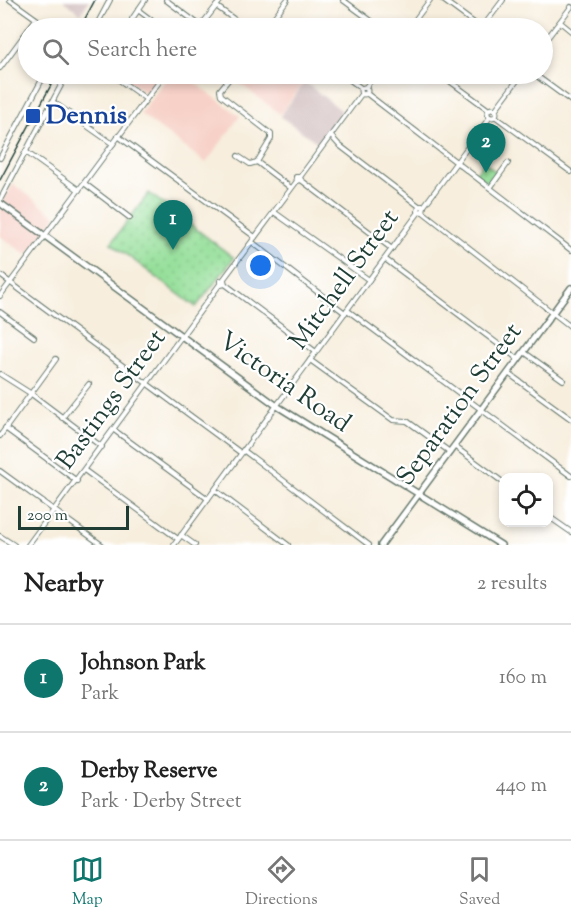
<!DOCTYPE html>
<meta charset="utf-8">
<style>
body{margin:0;font-family:"Sorts Mill Goudy",serif;background:#f2f2f2;color:#222}
.controls{position:absolute;right:18px;bottom:18px;display:grid;overflow:hidden;border-radius:12px;box-shadow:0 3px 9px #0003}
.controls button{width:54px;height:54px;display:grid;place-items:center;padding:0;border:0;border-bottom:2px solid #e0e0e0;background:#fff;color:#222;font:30px sans-serif}
.scale{position:absolute;left:18px;bottom:15px;width:111px;box-sizing:border-box;padding-left:6px;border:3px solid #1f3d34;border-top:0;font-size:16px;line-height:21px;white-space:nowrap;color:#1f3d34;-webkit-text-stroke:4px #fff;paint-order:stroke}
.you{position:absolute;left:261px;top:266px;width:21px;height:21px;margin:-15px;border:4px solid #fff;border-radius:50%;background:#1a73e8;box-shadow:0 0 0 9px #1a73e833}
.badge{display:grid;place-items:center;width:39px;height:39px;border-radius:50%;background:#0f766e;color:#fff;font-size:20px;font-weight:700}
.pin{position:absolute;translate:-50% -50px;filter:drop-shadow(0 2px 3px #0008)}
.pin::after{content:'';position:absolute;top:32px;width:21px;height:18px;background:inherit;clip-path:polygon(0 0,100% 0,50% 100%)}
.list{margin:0;padding:0;list-style:none}
h2{display:flex;justify-content:space-between;align-items:center;height:78px;margin:0;padding:0 24px;font-size:26px}
h2 small{font-size:20px;font-weight:400;color:#767676}
.list li{display:grid;grid-template-columns:39px 1fr auto;gap:18px;align-items:center;box-sizing:border-box;height:108px;padding:0 24px;border-top:2px solid #e0e0e0}
.list b{display:block;font-size:22px;white-space:nowrap}
.list p{margin:0;font-size:20px;white-space:nowrap;color:#767676}
.list em{font-size:20px;font-style:normal;color:#767676}
.icon{flex:none;width:33px;height:33px;fill:none;stroke:currentColor;stroke-width:2;stroke-linecap:round;stroke-linejoin:round}
.map{position:relative;flex:none;width:571px;height:545px;overflow:hidden}
.search{position:absolute;background:#fff;box-shadow:0 3px 9px #0003;left:18px;right:18px;top:18px;height:66px;display:flex;align-items:center;gap:15px;box-sizing:border-box;padding:0 21px;border-radius:33px;color:#767676;font-size:22px}
.sheet{height:294px;background:#fff}
nav{display:flex;justify-content:space-around;align-items:center;box-sizing:border-box;height:84px;border-top:2px solid #e0e0e0;background:#fff;font-size:16px;color:#767676}
nav a{display:grid;justify-items:center;gap:3px}
nav .on{color:#0f766e}
.map>svg:first-child{display:block}
</style>
<div class="map">
<svg width="571" height="545" viewBox="0 0 571 545">
<defs>
<pattern id="park-dots" width="8" height="8" patternUnits="userSpaceOnUse" patternTransform="scale(1.5)"><rect width="8" height="8" fill="#95df9a"/><path d="M2 2h.1M6 6h.1" fill="none" stroke="#80c085" stroke-width="1.8" stroke-linecap="round"/></pattern>
</defs>
<rect width="100%" height="100%" fill="#fff"/>
<filter id="ink" filterUnits="userSpaceOnUse"><feTurbulence type="fractalNoise" baseFrequency=".0167" numOctaves="2"/><feDisplacementMap in="SourceGraphic" scale="12" xChannelSelector="R" yChannelSelector="G"/><feConvolveMatrix kernelMatrix="1 2 1 2 8 2 1 2 1" color-interpolation-filters="sRGB"/></filter>
<filter id="wash" filterUnits="userSpaceOnUse"><feTurbulence type="fractalNoise" baseFrequency=".008" numOctaves="4" result="noise"/><feDisplacementMap in="SourceGraphic" scale="24" xChannelSelector="R" yChannelSelector="G"/><feGaussianBlur stdDeviation="1.35" result="paint"/><feColorMatrix in="noise" values="0 0 0 0 0 0 0 0 0 0 0 0 0 0 0 0 0 1.4 0 .05"/><feComposite in="paint" operator="in"/></filter>
<g filter="url(#wash)">
<rect width="100%" height="100%" fill="#f7eedd"/>
<g fill="#f7d1c8">
<polygon points="119,74 154,74 159,77 147,94"/>
<polygon points="170,74 183,74 240,116 206,163 140,114"/>
<polygon points="238,74 293,74 304,82 280,114 234,79"/>
<polygon points="13,184 56,216 27,255 0,236 0,207"/>
</g>
<g fill="#d2bfc0">
<polygon points="63,0 89,0 81,14"/>
<polygon points="305,82 342,111 318,143 280,116"/>
</g>
<g fill="url(#park-dots)" stroke="#5a8e67" stroke-width="1.5">
<polygon points="484,162 497,173 489,184 475,174"/>
<polygon points="149,193 234,258 196,307 111,243"/>
</g>
</g>
<g filter="url(#ink)">
<g fill="none" stroke-linecap="round" stroke-linejoin="round">
<defs>
<g id="minor">
<polyline points="10,0 49,28"/>
<polyline points="166,0 201,26"/>
<polyline points="343,0 381,28"/>
<polyline points="443,0 481,28"/>
<polyline points="216,6 246,28"/>
<polyline points="138,10 162,28"/>
<polyline points="273,20 282,28"/>
<polyline points="560,22 571,31"/>
<polyline points="29,28 36,19"/>
<polyline points="95,28 110,0"/>
<polyline points="132,28 132,19 145,0"/>
<polyline points="199,28 221,0"/>
<polyline points="266,28 287,0"/>
<polyline points="409,28 430,0"/>
<polyline points="482,28 503,0"/>
<polyline points="542,45 571,7"/>
<polyline points="0,68 28,30"/>
<polyline points="111,74 146,99"/>
<polyline points="233,74 220,90 221,95 271,134 271,139 257,162"/>
<polyline points="342,74 361,88"/>
<polyline points="440,74 489,110"/>
<polyline points="534,74 571,101"/>
<circle cx="364" cy="91" r="3.5"/>
<polyline points="365,88 376,74"/>
<polyline points="366,93 571,250"/>
<polyline points="53,102 113,144"/>
<circle cx="492" cy="113" r="4.5"/>
<polyline points="495,110 522,74"/>
<polyline points="496,117 571,172"/>
<polyline points="118,136 255,237"/>
<polyline points="331,136 339,145 419,206 424,206 423,212 418,211 419,206"/>
<polyline points="26,152 79,190"/>
<polyline points="238,156 250,164 257,162 291,188"/>
<polyline points="0,158 45,74"/>
<polyline points="300,177 301,180 297,181 296,177 300,177 362,93"/>
<polyline points="301,180 392,249"/>
<polyline points="84,183 130,218"/>
<polyline points="490,188 508,163"/>
<polyline points="0,200 67,74"/>
<polyline points="424,206 490,117"/>
<polyline points="274,212 369,280"/>
<polyline points="423,212 571,327"/>
<polyline points="46,234 165,74"/>
<polyline points="252,242 345,313"/>
<polyline points="385,259 518,359"/>
<polyline points="0,275 241,453"/>
<polyline points="223,280 297,181"/>
<polyline points="225,284 224,280 220,281 221,285 225,284 316,352"/>
<polyline points="0,296 45,236"/>
<polyline points="347,310 571,476"/>
<polyline points="0,312 34,337"/>
<polyline points="524,352 563,380"/>
<polyline points="310,360 393,420 407,421 450,452"/>
<polyline points="508,373 571,419"/>
<polyline points="0,374 30,393 102,447"/>
<polyline points="62,418 89,384"/>
<polyline points="5,428 77,481"/>
<polyline points="114,430 208,499"/>
<polyline points="0,436 56,359"/>
<polyline points="454,446 504,483"/>
<polyline points="243,450 369,545"/>
<polyline points="84,470 178,539"/>
<polyline points="0,471 102,545"/>
<polyline points="215,490 288,545"/>
<polyline points="548,516 571,532"/>
<polyline points="181,535 195,545"/>
<polyline points="0,536 14,545"/>
<polyline points="28,545 220,284"/>
<polyline points="174,545 419,212"/>
</g>
<g id="tertiary">
<polyline points="0,203 277,406 501,545"/>
<polyline points="381,545 571,288"/>
</g>
</defs>
<use href="#minor" stroke="#6b7b6f" stroke-width="6"/>
<use href="#tertiary" stroke="#6b7b6f" stroke-width="8"/>
<use href="#minor" stroke="#fff" stroke-width="4"/>
<use href="#tertiary" stroke="#fff" stroke-width="5"/>
<g stroke="#1f3d34" stroke-width="1.5">
<polyline points="80,28 95,0"/>
<polyline points="0,180 57,74"/>
</g>
</g>
</g>
<rect fill="#1a4fb4" stroke="#fff" stroke-width="2" x="25" y="108" width="16" height="16" rx="3"/>
<g text-anchor="middle" dominant-baseline="central" stroke-width="4.5" stroke-linejoin="round" paint-order="stroke">
<g font-size="26" font-weight="bold" fill="#164399" stroke="#fff" text-anchor="start">
<text x="46" y="116">Dennis</text>
</g>
<g font-size="26" fill="#1f3d34" stroke="#fff">
<text transform="translate(345 280) rotate(-54)">Mitchell Street</text>
<text transform="translate(284 383) rotate(35)">Victoria Road</text>
<text transform="translate(112 400) rotate(-54)">Bastings Street</text>
<text transform="translate(460 405) rotate(-54)">Separation Street</text>
</g>
</g>
</svg>
<div class="controls">
<button><svg class="icon" aria-label="locate" viewBox="0 0 24 24"><circle cx="12" cy="12" r="6"/><path d="M12 2v4M12 18v4M2 12h4M18 12h4"/></svg></button>
</div>
<div class="scale">200 m</div>
<div class="you"></div>
<div class="pin badge" style="left:173px;top:250px">1</div>
<div class="pin badge" style="left:486px;top:173px">2</div>
<div class="search"><svg class="icon" aria-label="search" viewBox="0 0 24 24"><circle cx="10" cy="10" r="6"/><path d="M15 15l6 6"/></svg>Search here</div>
</div>
<section class="sheet">
<h2>Nearby<small>2 results</small></h2>
<ul class="list">
<li><span class="badge">1</span><div><b>Johnson Park</b><p>Park</p></div><em>160 m</em></li>
<li><span class="badge">2</span><div><b>Derby Reserve</b><p>Park · Derby Street</p></div><em>440 m</em></li>
</ul>
</section>
<nav>
<a class="on"><svg class="icon" aria-label="map" viewBox="0 0 24 24"><path d="M3 6l6-2 6 2 6-2v14l-6 2-6-2-6 2zM9 4v14M15 6v14"/></svg>Map</a>
<a><svg class="icon" aria-label="directions" viewBox="0 0 24 24"><path d="M12 3l9 9-9 9-9-9zM9 14v-3h6M13 9l2 2-2 2"/></svg>Directions</a>
<a><svg class="icon" aria-label="saved" viewBox="0 0 24 24"><path d="M7 4h10v16l-5-4-5 4z"/></svg>Saved</a>
</nav>
